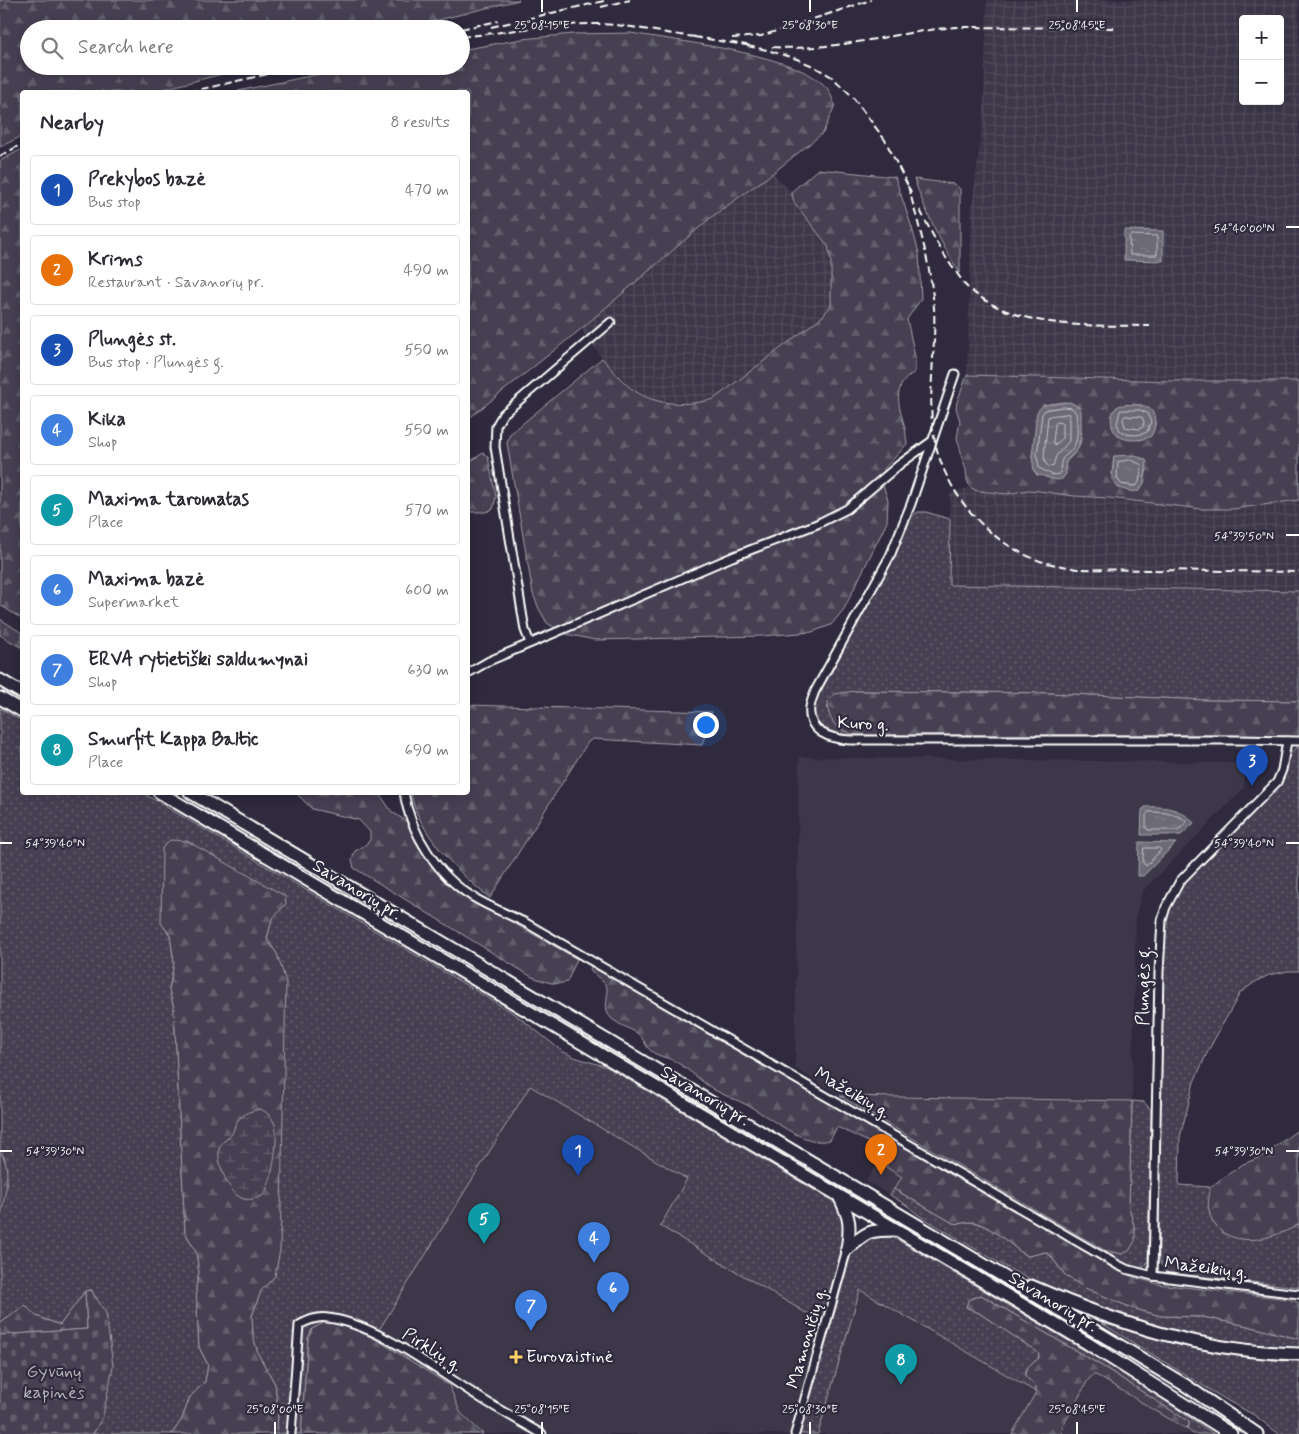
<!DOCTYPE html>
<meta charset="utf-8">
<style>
body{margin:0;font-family:Mynerve,sans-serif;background:#f7f7f7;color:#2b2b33}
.controls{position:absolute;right:15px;top:15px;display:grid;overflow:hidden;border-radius:5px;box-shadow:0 2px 12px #0003}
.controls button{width:45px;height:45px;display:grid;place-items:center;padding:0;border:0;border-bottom:1px solid #e1e1e2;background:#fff;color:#2b2b33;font:25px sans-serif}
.you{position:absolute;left:705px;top:724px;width:18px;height:18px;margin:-12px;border:4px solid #fff;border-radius:50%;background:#1a73e8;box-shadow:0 0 0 8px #1a73e833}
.badge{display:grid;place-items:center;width:32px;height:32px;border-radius:50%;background:#8a764a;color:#fff;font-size:16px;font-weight:700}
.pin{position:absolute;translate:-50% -41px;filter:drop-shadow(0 1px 2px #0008)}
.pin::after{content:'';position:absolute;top:26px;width:18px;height:15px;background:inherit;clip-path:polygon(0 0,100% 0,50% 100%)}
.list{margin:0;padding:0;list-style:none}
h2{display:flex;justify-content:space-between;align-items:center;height:65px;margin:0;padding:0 20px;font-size:21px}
h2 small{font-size:16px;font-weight:400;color:#7c7c81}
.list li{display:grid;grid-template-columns:32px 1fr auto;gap:15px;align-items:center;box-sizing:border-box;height:70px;margin:0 10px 10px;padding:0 10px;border:1px solid #e1e1e2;border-radius:5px}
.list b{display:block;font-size:19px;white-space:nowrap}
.list p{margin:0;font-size:16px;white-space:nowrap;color:#7c7c81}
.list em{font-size:16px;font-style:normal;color:#7c7c81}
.icon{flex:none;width:28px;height:28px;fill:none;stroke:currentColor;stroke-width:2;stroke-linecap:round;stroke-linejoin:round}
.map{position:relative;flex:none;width:1299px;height:1434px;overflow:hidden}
.search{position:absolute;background:#fff;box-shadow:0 2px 12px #0003;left:20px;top:20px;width:450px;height:55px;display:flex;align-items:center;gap:12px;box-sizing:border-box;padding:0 18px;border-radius:28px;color:#7c7c81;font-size:19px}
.panel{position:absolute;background:#fff;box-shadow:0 2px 12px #0003;left:20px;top:90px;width:450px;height:705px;border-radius:5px}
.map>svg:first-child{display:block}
</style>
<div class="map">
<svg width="1299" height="1434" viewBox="0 0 1299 1434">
<defs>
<pattern id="industrial-grid" width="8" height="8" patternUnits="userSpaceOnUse" patternTransform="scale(1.25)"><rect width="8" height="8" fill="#3c3749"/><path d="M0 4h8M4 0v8" fill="none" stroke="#504b5b"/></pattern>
<pattern id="grass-dots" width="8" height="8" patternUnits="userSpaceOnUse" patternTransform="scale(1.25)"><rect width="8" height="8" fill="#464152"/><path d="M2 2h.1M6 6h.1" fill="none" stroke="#625e6c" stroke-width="1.8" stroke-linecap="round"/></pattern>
<pattern id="forest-firs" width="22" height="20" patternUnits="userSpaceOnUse" patternTransform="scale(1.25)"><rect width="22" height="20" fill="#464152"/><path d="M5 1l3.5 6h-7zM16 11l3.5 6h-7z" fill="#625e6c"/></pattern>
<pattern id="wetland-marsh" width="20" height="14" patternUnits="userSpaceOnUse" patternTransform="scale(1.25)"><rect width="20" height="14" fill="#464152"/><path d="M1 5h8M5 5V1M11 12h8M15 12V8" fill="none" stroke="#625e6c"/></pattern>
<pattern id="cemetery-stones" width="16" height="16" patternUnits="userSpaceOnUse" patternTransform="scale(1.25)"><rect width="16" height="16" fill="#464152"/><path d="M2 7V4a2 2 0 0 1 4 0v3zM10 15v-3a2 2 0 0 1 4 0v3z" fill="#625e6c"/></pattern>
<pattern id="water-ripples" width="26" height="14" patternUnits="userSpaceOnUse" patternTransform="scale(1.25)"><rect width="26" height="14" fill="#6d6a77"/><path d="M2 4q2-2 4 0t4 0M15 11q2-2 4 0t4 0" fill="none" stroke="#83808b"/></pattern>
</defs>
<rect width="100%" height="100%" fill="#2f2a3d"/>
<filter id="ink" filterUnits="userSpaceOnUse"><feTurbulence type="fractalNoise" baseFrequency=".02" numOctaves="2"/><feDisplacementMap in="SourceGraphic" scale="10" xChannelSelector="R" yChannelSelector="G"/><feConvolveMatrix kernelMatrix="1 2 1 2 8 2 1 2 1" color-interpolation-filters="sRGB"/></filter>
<g filter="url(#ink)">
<g fill="#3c3749">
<polygon points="799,757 1244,763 1244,788 1143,891 1136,914 1132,1101 840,1096 795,1068"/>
<polygon points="530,1086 687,1179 660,1225 820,1312 826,1307 789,1434 483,1434 460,1412 449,1385 374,1338"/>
<polygon points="878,1162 902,1177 890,1195 866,1181"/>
<polygon points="859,1290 1036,1392 1012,1434 818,1434"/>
<polygon points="1093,1375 1096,1375 1181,1426 1186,1428 1193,1434 1062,1434 1063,1426 1088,1379"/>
</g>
<g fill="url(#industrial-grid)" fill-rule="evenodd">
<path d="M987 0H1299V381H1172L967 375 972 207 984 112ZM1243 19H1280V101H1243Z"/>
<polygon points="773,173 791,192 794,202 828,246 831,262 831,305 823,316 714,399 700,403 662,403 635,391 602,358 581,329 714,215"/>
<polygon points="970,487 977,491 1008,494 1028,490 1039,491 1074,496 1110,498 1202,509 1233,509 1299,500 1299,591 949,585 950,494"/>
</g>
<g fill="url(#grass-dots)" stroke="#a2a0a8">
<path d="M918 512H926L950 519 949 585 1299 591V701L1205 700 1047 693 855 691 827 707C833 726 837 729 855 735 832 734 806 728 817 698 850 638 883 577 913 515Z"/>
<path d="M0 708 22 721V792L143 793 515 1014 562 1051 574 1057 607 1067 834 1202 841 1207 846 1234 826 1307C820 1312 815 1315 806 1313L660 1226 687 1179 530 1086 374 1338 358 1331 308 1339 301 1434H277L278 1412 275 1384 258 1354 253 1336 252 1316 261 1291 275 1276 277 954 267 939 272 918 286 904 161 923 170 935 174 963 169 990 174 1008 185 1232 196 1252 199 1272 196 1287 199 1347 208 1365 205 1382 190 1397 182 1419 172 1434H93L103 1416 92 1290 85 1291 60 1325 36 1316 25 1305 1 1323 0 1321V1220L3 1202 5 1158 0 1152Z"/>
<path d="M1299 747V971H1288L1269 975 1255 982 1240 993 1208 1051 1194 1082 1180 1137 1179 1185 1210 1187 1209 1209 1294 1228 1299 1224V1287L1168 1273C1159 1266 1159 1258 1159 1248L1162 963C1165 918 1165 906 1195 870L1276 789C1280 783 1284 777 1285 770 1288 759 1287 751 1299 747Z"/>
<path d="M1132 1101 1144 1102 1151 1110 1148 1261 1145 1266C1130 1273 1116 1258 1104 1250L1122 1254 1135 1230 1129 1207Z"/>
<path d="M894 1189 953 1223C961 1225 969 1220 977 1223 992 1227 1012 1246 1025 1255L1029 1256 1045 1252 1050 1255 1066 1276 1085 1288 1132 1308 1161 1316 1203 1317 1248 1326 1299 1339V1352L1250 1348 1141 1325 1046 1288 1006 1267 920 1216 906 1205 890 1195Z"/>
<path d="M882 1233 898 1240 1133 1379 1214 1434H1193L1186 1428 1189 1426V1422L1107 1369 981 1295 966 1307 979 1313 1036 1351 1039 1354V1358C1032 1365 1026 1364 1025 1376L1036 1386V1392L860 1290 818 1434H800L852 1251 859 1243Z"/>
<polygon points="1101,1323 1193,1346 1299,1359 1299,1434 1279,1434 1254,1415 1228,1401"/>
</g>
<g fill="url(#forest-firs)" stroke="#a2a0a8" fill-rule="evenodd">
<polygon points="0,0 519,0 402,29 29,29 29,66 253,66 152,92 22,92 22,136 0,147"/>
<path d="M631 33C675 41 799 54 827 88 831 92 832 100 835 105L823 133 773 173 714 215 581 329 468 419V92H233L358 66H461V50L522 39 573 34Z"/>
<polygon points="22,149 22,619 0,605 0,161"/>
<path d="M818 169 895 177 912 228 919 253 921 299 907 319 915 357V372C892 385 898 403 904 424 906 431 906 438 907 444L884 469 883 485 888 500 887 522 844 609 831 625 812 632 762 636 595 640 566 634 547 623 539 609 533 594 507 443 510 434 602 358C612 369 623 383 635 391 657 406 689 406 714 399L823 316 831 305V262L828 246 794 202 791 192Z"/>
<path d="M914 179 954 184 960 189V273C941 244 926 213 914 179Z"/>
<path d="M967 375 1172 381H1299V500L1233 509H1202L1110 498 1074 496 1039 491 1028 490 1008 494 977 491 970 487 967 480 966 470 957 438 960 421 956 408 957 402ZM1064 402 1074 404C1078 417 1086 438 1077 450 1073 456 1067 459 1065 466L1047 478 1043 475H1037L1032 456 1044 405ZM1124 405H1141L1156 421 1153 432 1140 440 1118 436ZM1114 456 1147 469 1144 483 1135 491 1118 488 1112 473Z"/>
<polygon points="483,453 488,457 496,497 493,509 486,512 468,512 468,463"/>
<polygon points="0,619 22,633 22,648 0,635"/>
<path d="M855 691 1047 693 1205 700 1299 701V738L1227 735H855C837 729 827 722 828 701L834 694Z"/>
<path d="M468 705 712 712 702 745 593 739 588 742 490 898C460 875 417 832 411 793L468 792Z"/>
<path d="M296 793H379L392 812 406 821 416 842 436 870 457 891 577 959 567 982C554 986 545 981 532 977L354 868 352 860 355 851 364 846 370 840V832L359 820 312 809Z"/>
<path d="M170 840 187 841 285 896 286 904 272 919 267 939 277 954 286 982 280 1250 275 1276 261 1291 252 1316 253 1336 258 1354 275 1384 278 1412 277 1434H172L182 1419 190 1397 205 1382 208 1365 199 1347 196 1287 199 1272 196 1252 185 1232 174 1008 169 990 174 963 170 935 161 923 162 848ZM260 1109 219 1149C222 1142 227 1140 232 1134 243 1121 240 1113 260 1109Z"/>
<path d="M592 964 999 1199 1114 1269 1133 1277 1158 1284 1289 1299 1299 1303V1339L1248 1326 1203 1317 1161 1316 1132 1308 1085 1288 1066 1276 1050 1255 1045 1252 1029 1256 1025 1255C1012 1246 992 1227 977 1223 969 1220 961 1225 953 1223L894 1189 902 1177 886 1167 891 1155 881 1148 837 1127 830 1140C805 1148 769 1116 747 1105 736 1099 724 1096 713 1089 699 1080 687 1067 672 1060 666 1057 657 1056 651 1051 645 1046 644 1038 637 1033 629 1028 619 1025 611 1018 602 1009 609 999 607 989 606 981 594 976 590 969Z"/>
<polygon points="840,1096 1132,1101 1129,1207 1135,1230 1135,1241 1129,1251 1122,1254 1104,1250"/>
<path d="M1299 1129V1224C1291 1230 1281 1233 1271 1236 1247 1244 1214 1240 1209 1210 1207 1203 1210 1194 1210 1187L1243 1164 1261 1157Z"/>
<path d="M0 1152C14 1168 3 1201 0 1220Z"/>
<polygon points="85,1291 87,1329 0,1335 0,1321 1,1323 25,1305 36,1316 60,1325"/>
<path d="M981 1295 1107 1369 1189 1422V1426L1186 1428 1181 1426 1096 1375H1093L1088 1380 1063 1426 1062 1434H1012L1036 1392V1386L1025 1376C1026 1364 1032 1365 1039 1358V1354L1036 1351 979 1313 966 1307 968 1300Z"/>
<polygon points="325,1322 340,1324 374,1338 449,1385 460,1412 483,1434 301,1434 308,1339 312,1329"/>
</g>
<path fill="url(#wetland-marsh)" stroke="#a2a0a8" d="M260 1109C267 1112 272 1117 275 1125 279 1137 272 1188 262 1196 257 1199 249 1200 244 1199 229 1195 217 1164 219 1150 220 1142 226 1141 230 1136 233 1133 234 1129 235 1125 240 1115 249 1111 260 1109Z"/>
<polygon fill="url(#cemetery-stones)" stroke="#a2a0a8" points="91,1290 106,1313 113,1366 103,1416 93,1434 0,1434 0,1335 87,1329 85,1291"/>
<g fill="url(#water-ripples)" stroke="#a7a6ad">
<polygon points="1124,230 1163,231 1163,261 1124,260"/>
<path d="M1070 402 1079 407 1081 411V434L1078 449 1065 462 1066 474 1062 479C1052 482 1047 475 1037 475L1034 471 1032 456 1037 412 1043 405Z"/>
<path d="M1141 405C1157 408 1158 424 1151 436 1143 441 1125 442 1117 435 1110 429 1109 412 1117 407 1123 403 1134 405 1141 405Z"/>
<path d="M1132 455 1145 459 1147 462 1144 483 1139 491C1128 492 1117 490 1112 479L1114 456Z"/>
<path d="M1145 807C1164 806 1181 808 1194 823L1181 835H1141L1142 810Z"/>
<polygon points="1139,842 1176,843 1143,876 1138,876"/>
</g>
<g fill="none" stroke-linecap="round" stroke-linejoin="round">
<g stroke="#c5c3c9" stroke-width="1">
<polygon points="1131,235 1157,236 1157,255 1130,255 1129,237"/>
<path d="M1064 407 1072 408 1076 413C1077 422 1079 437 1074 446 1065 461 1061 451 1060 474L1053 475 1039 468 1037 456 1042 414 1045 410Z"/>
<path d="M1124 410H1140L1147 413 1151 422 1147 432C1139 436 1127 436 1120 431L1117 423 1120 411Z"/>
<polygon points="1069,414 1069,441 1056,456 1053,466 1050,467 1046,464 1044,456 1048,417 1050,416"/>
<polygon points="1126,416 1142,417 1144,422 1143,427 1139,429 1125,427 1123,419"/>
<polygon points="1057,422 1062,423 1062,439 1055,445 1053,442 1055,424"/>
<polygon points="1131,460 1142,465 1139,482 1136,486 1121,484 1117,478 1118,462"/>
<path d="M1149 812C1162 812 1174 813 1185 820L1186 823 1178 830H1148L1146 828V815Z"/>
<polygon points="1144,848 1159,848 1161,850 1146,866 1143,863"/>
</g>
<defs>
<g id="minor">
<path d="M955 374 911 504 890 556 815 691C813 696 811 702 810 707 807 732 830 739 850 740H1238L1299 741"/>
<polyline points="530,643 525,630 495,447 496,426 503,414 611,322"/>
<polyline points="468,673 489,661 732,557 817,524 847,509 900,464 932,441"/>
<path d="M404 792C410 833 438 876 473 897 489 907 508 914 526 923L1116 1264 1126 1269 1153 1276 1299 1294"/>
<polyline points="1153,1276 1159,972 1162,920 1166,907 1180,881 1277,782 1282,770 1287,741"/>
<path d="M291 1434 299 1325C308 1320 318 1316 328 1318 377 1324 434 1369 476 1395 497 1409 520 1421 542 1434"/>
<polyline points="795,1434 847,1249"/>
</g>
<g id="trunk">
<polyline points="0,680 22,693"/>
<polyline points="0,698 22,711"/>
<polyline points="159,792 1087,1343 1231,1434"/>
<polyline points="190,792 1122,1347 1185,1385 1257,1434"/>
<path d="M839 1196C850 1218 851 1225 847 1249"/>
<path d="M847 1249C867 1231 869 1230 896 1230"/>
<path d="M1031 1286C1119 1324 1202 1352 1299 1354"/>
</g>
</defs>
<use href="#minor" stroke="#fff" stroke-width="11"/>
<use href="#trunk" stroke="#fff" stroke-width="15"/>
<use href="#minor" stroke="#2f2a3d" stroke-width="7"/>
<use href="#trunk" stroke="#2f2a3d" stroke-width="11"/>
<g stroke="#fff" stroke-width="2" stroke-dasharray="8 4" stroke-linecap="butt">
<polyline points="601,7 630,0"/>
<polyline points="491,27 608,0"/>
<polyline points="461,29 498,21"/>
<path d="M461 37C506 32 551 24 596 24 631 24 665 35 700 37"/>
<polyline points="694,37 752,46"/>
<polyline points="732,38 761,36 871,0"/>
<polyline points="747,46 767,50 797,59 813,66 832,77 852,96 885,140 911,192"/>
<path d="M772 47C835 52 895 32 956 27L1113 28"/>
<polyline points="189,92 303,66"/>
<polyline points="0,156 22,144"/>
<path d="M908 186C919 226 931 266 934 308 936 346 929 384 932 422 937 484 982 540 1040 561 1052 565 1065 566 1077 569L1299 572"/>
<path d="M920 210C931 232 941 252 956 272 960 277 963 283 967 287 1017 331 1089 325 1150 326"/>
</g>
</g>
</g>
<path fill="none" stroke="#fff" stroke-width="2" d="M542 0V12M810 0V12M1077 0V12M1286 227H1299M1286 535H1299M0 843H12M1286 843H1299M0 1151H12M1286 1151H1299M275 1422V1434M542 1422V1434M810 1422V1434M1077 1422V1434"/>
<path fill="#ffd166" stroke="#2f2a3d" stroke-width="2" d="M513.5 1349.5h5v5h5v5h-5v5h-5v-5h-5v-5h5z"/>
<g text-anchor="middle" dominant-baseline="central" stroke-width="4.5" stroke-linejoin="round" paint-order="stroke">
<g font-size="18" fill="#fff" stroke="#2f2a3d">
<text transform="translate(863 724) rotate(3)">Kuro g.</text>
<text transform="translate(357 890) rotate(31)">Savanorių pr.</text>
<text transform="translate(1144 986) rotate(-89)">Plungės g.</text>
<text transform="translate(852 1093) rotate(30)">Mažeikių g.</text>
<text transform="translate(705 1096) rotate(31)">Savanorių pr.</text>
<text transform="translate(1206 1268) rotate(7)">Mažeikių g.</text>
<text transform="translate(1053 1302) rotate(31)">Savanorių pr.</text>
<text transform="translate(807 1338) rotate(-74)">Mamoničių g.</text>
<text transform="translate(432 1350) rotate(32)">Pirklių g.</text>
</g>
<g font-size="18" fill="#fff" stroke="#2f2a3d" text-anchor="start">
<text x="526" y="1357">Eurovaistinė</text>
</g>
<g font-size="18" fill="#b5b3ba" stroke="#2f2a3d">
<text x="54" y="1372">Gyvūnų<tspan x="54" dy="21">kapinės</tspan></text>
</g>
</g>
<g font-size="12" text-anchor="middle" fill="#fff" stroke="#2f2a3d" stroke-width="4.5" stroke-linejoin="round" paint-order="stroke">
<text x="542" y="29">25°08'15"E</text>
<text x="810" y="29">25°08'30"E</text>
<text x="1077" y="29">25°08'45"E</text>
<text x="1244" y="232">54°40'00"N</text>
<text x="1244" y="540">54°39'50"N</text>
<text x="55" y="847">54°39'40"N</text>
<text x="1244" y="847">54°39'40"N</text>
<text x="55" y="1155">54°39'30"N</text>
<text x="1244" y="1155">54°39'30"N</text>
<text x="275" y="1413">25°08'00"E</text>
<text x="542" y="1413">25°08'15"E</text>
<text x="810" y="1413">25°08'30"E</text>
<text x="1077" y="1413">25°08'45"E</text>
</g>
</svg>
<div class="controls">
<button>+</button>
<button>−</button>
</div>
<div class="you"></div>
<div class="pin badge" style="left:578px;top:1176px;background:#1a4fb4">1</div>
<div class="pin badge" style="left:881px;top:1175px;background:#e8710a">2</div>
<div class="pin badge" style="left:1252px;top:786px;background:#1a4fb4">3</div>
<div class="pin badge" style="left:594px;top:1263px;background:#3f7fe0">4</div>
<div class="pin badge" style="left:484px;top:1244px;background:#0f9aa8">5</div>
<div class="pin badge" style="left:613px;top:1313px;background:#3f7fe0">6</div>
<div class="pin badge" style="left:531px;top:1331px;background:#3f7fe0">7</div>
<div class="pin badge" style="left:901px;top:1385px;background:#0f9aa8">8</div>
<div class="search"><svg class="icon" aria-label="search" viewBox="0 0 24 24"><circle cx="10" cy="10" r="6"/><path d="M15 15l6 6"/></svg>Search here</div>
<section class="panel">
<h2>Nearby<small>8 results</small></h2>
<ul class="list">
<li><span class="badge" style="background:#1a4fb4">1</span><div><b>Prekybos bazė</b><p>Bus stop</p></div><em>470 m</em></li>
<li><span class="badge" style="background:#e8710a">2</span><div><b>Krims</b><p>Restaurant · Savanorių pr.</p></div><em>490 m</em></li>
<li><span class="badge" style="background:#1a4fb4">3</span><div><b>Plungės st.</b><p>Bus stop · Plungės g.</p></div><em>550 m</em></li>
<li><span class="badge" style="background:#3f7fe0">4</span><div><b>Kika</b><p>Shop</p></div><em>550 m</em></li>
<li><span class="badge" style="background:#0f9aa8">5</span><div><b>Maxima taromatas</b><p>Place</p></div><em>570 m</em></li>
<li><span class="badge" style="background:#3f7fe0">6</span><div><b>Maxima bazė</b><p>Supermarket</p></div><em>600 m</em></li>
<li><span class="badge" style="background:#3f7fe0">7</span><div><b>ERVA rytietiški saldumynai</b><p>Shop</p></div><em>630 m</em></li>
<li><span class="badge" style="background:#0f9aa8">8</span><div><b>Smurfit Kappa Baltic</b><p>Place</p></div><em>690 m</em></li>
</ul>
</section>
</div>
